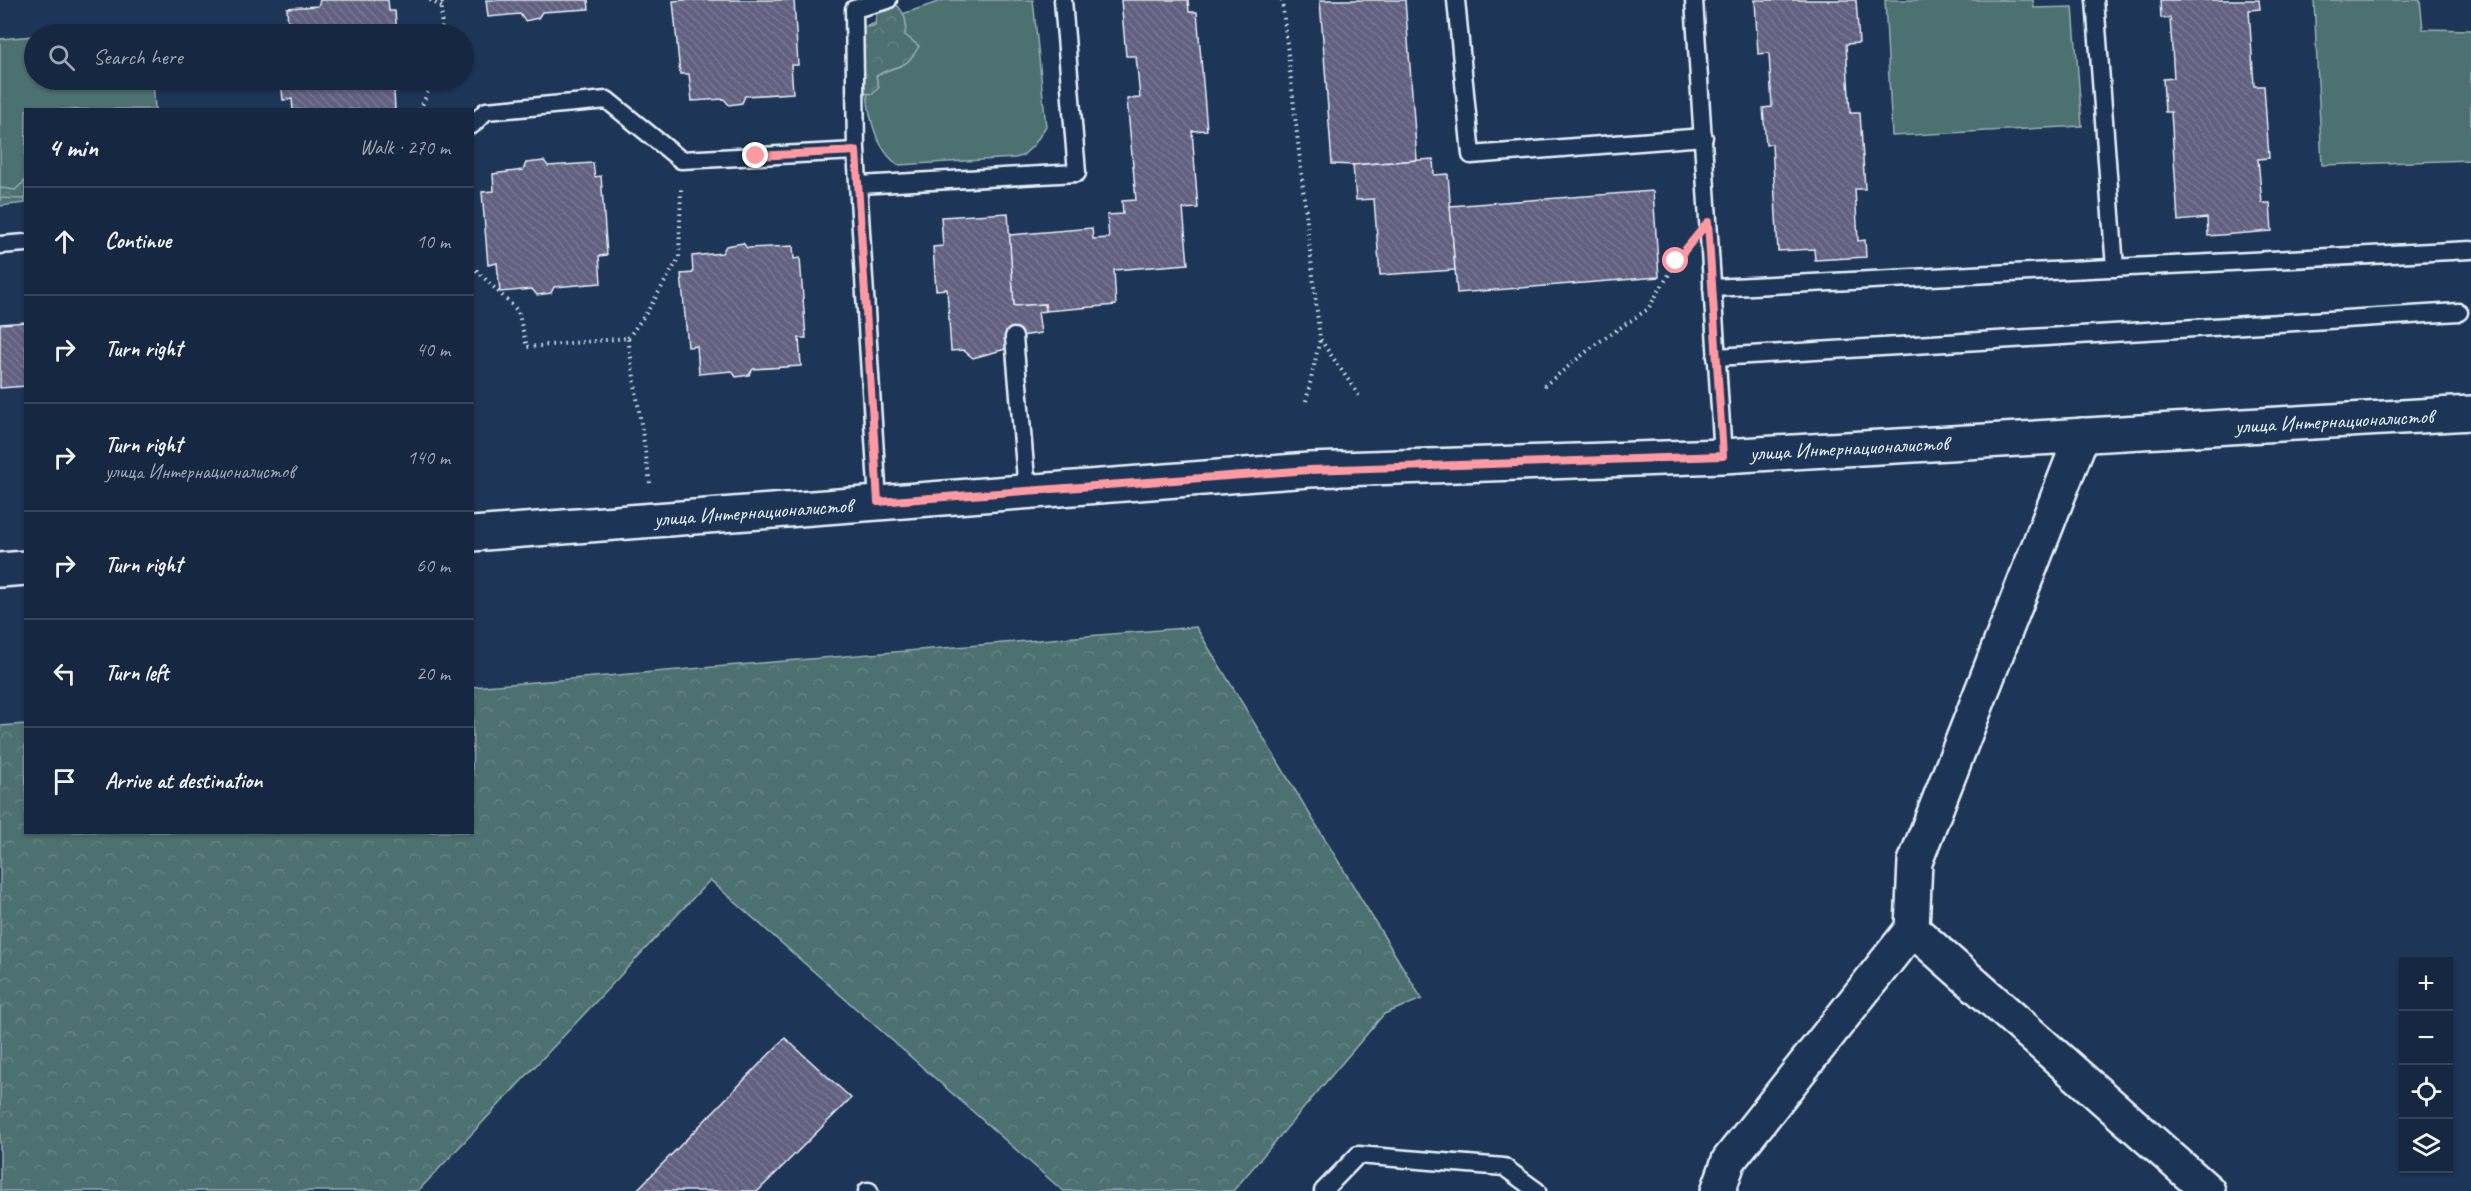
<!DOCTYPE html>
<meta charset="utf-8">
<style>
body{margin:0;font-family:Caveat,sans-serif;background:#23344c;color:#f1f3f6}
.controls{position:absolute;right:18px;bottom:18px;display:grid;overflow:hidden;border-radius:0px;box-shadow:0 2px 4px #0004}
.controls button{width:54px;height:54px;display:grid;place-items:center;padding:0;border:0;border-bottom:2px solid #35445a;background:#162841;color:#f1f3f6;font:30px sans-serif}
.stop{position:absolute;width:18px;height:18px;margin:-14px;border:4px solid #ff9aa2;border-radius:50%;background:#fff}
.stop.end{background:#ff9aa2;border-color:#fff;box-shadow:0 2px 6px #0008}
.list{margin:0;padding:0;list-style:none}
h2{display:flex;justify-content:space-between;align-items:center;height:78px;margin:0;padding:0 24px;font-size:26px}
h2 small{font-size:20px;font-weight:400;color:#9ea6b1}
.list li{display:grid;grid-template-columns:39px 1fr auto;gap:18px;align-items:center;box-sizing:border-box;height:108px;padding:0 24px;border-top:2px solid #35445a}
.list b{display:block;font-size:22px;white-space:nowrap}
.list p{margin:0;font-size:20px;white-space:nowrap;color:#9ea6b1}
.list em{font-size:20px;font-style:normal;color:#9ea6b1}
.icon{flex:none;width:33px;height:33px;fill:none;stroke:currentColor;stroke-width:2;stroke-linecap:round;stroke-linejoin:round}
.map{position:relative;flex:none;width:2471px;height:1191px;overflow:hidden}
.search{position:absolute;background:#162841;box-shadow:0 2px 4px #0004;left:24px;top:24px;width:450px;height:66px;display:flex;align-items:center;gap:15px;box-sizing:border-box;padding:0 21px;border-radius:33px;color:#9ea6b1;font-size:22px}
.panel{position:absolute;background:#162841;box-shadow:0 2px 4px #0004;left:24px;top:108px;width:450px;height:726px;border-radius:0px}
.map>svg:first-child{display:block}
</style>
<div class="map">
<svg width="2471" height="1191" viewBox="0 0 2471 1191">
<defs>
<pattern id="forest-crowns" width="20" height="18" patternUnits="userSpaceOnUse" patternTransform="scale(1.5)"><rect width="20" height="18" fill="#4e6f6f"/><path d="M2 6a3 3 0 1 1 6 0M12 15a3 3 0 1 1 6 0" fill="none" stroke="#688484"/></pattern>
<pattern id="building-back-hatch" width="6" height="6" patternUnits="userSpaceOnUse" patternTransform="scale(1.5)"><rect width="6" height="6" fill="#626080"/><path d="M-1 5l2 2M0 0l6 6M5-1l2 2" fill="none" stroke="#787793"/></pattern>
</defs>
<rect width="100%" height="100%" fill="#1d3557"/>
<filter id="ink" filterUnits="userSpaceOnUse"><feTurbulence type="fractalNoise" baseFrequency=".0167" numOctaves="2"/><feDisplacementMap in="SourceGraphic" scale="12" xChannelSelector="R" yChannelSelector="G"/><feConvolveMatrix kernelMatrix="1 2 1 2 8 2 1 2 1" color-interpolation-filters="sRGB"/></filter>
<g filter="url(#ink)">
<g fill="#4e6f6f" stroke="#9bb0b4" stroke-width="1.5">
<path d="M944 0H1033L1046 126 1034 145 1022 156 1015 158 898 165C860 136 867 71 864 27Z"/>
<polygon points="1885,0 2033,0 2034,8 2073,7 2082,126 1892,136"/>
<polygon points="2314,0 2420,0 2423,29 2471,30 2471,160 2322,165"/>
<polygon points="149,27 149,34 59,34"/>
<polygon points="34,36 34,80 153,80 155,109 26,110 25,203 0,206 0,39"/>
</g>
<g fill="url(#forest-crowns)" stroke="#9bb0b4" stroke-width="1.5">
<path d="M897 5C906 15 907 22 905 35L919 46C905 72 898 63 876 76L879 87 873 94 864 93 858 85 854 30 864 27 875 26 876 15 882 8Z"/>
<polygon points="25,181 25,199 0,198 0,188 15,190"/>
<polygon points="1196,627 1422,999 1384,1014 1233,1191 1063,1191 710,880 418,1191 0,1191 0,726 25,724 26,832 472,832 473,687"/>
</g>
<g fill="url(#building-back-hatch)" stroke="#e8f1f8" stroke-width="1.5">
<polygon points="320,0 388,0 389,11 395,11 397,34 277,34 276,27 288,25 287,8 318,6"/>
<polygon points="486,0 588,0 589,9 542,12 538,18 525,21 520,14 488,17"/>
<polygon points="686,0 794,0 798,65 791,65 793,93 745,96 742,103 729,105 724,99 692,101 689,74 680,74 673,1"/>
<polygon points="1121,0 1188,0 1189,12 1197,12 1207,130 1192,131 1198,208 1183,209 1188,264 1114,270 1116,305 1046,311 1045,304 1014,306 1009,235 1092,228 1093,239 1109,238 1107,215 1123,214 1122,201 1136,200 1127,99 1140,98 1136,56 1126,56"/>
<polygon points="1320,0 1405,0 1417,160 1353,165 1332,164"/>
<polygon points="1755,0 1856,0 1859,43 1846,44 1850,113 1860,113 1865,189 1855,189 1858,241 1865,240 1866,257 1815,260 1814,249 1778,251 1772,144 1766,145 1763,108 1772,107 1769,53 1758,54"/>
<polygon points="2160,0 2259,0 2260,9 2249,10 2254,86 2264,86 2269,158 2258,159 2262,203 2270,203 2272,231 2208,236 2207,218 2178,221 2171,112 2165,112 2163,79 2174,78 2170,18 2161,18"/>
<polygon points="281,80 400,80 401,90 394,91 395,110 293,110 292,99 283,100"/>
<polygon points="1433,159 1434,175 1448,174 1455,270 1380,275 1374,199 1356,200 1353,165"/>
<polygon points="544,161 548,166 593,163 595,177 601,176 607,255 599,256 601,283 554,287 551,293 537,295 532,289 500,292 497,263 488,265 482,192 494,191 493,174 523,170 526,163"/>
<polygon points="1653,191 1659,277 1457,293 1450,206"/>
<polygon points="1008,213 1014,306 1045,304 1046,311 1038,312 1041,333 1014,337 1009,348 973,358 963,350 951,351 947,289 936,290 933,247 943,246 941,217"/>
<polygon points="743,243 747,248 793,246 794,259 800,258 806,338 799,338 801,366 753,369 749,375 736,377 732,371 699,374 697,346 688,347 681,274 693,273 692,256 722,253 726,246"/>
<polygon points="26,322 26,386 0,388 0,324"/>
<polygon points="785,1038 851,1098 758,1191 636,1191"/>
</g>
<g fill="none" stroke-linecap="round" stroke-linejoin="round">
<defs>
<g id="lane">
<polyline points="1456,0 1471,155 1704,137"/>
<polyline points="1694,0 1723,456"/>
<polyline points="2095,0 2115,268"/>
<polyline points="472,125 486,111 607,100 681,160 856,151 878,502"/>
<polyline points="856,151 854,9 888,0"/>
<polyline points="859,185 1077,173 1063,0"/>
<polyline points="0,245 26,243"/>
<polyline points="1712,288 2471,250"/>
<polyline points="1014,337 1027,491"/>
<polyline points="1716,357 2459,312"/>
<polyline points="867,1191 869,1191"/>
<polyline points="1323,1191 1358,1155 1504,1167 1537,1191"/>
</g>
<g id="street">
<polyline points="472,534 1309,470 1723,456 2471,413"/>
<polyline points="0,570 26,568"/>
<polyline points="1912,929 2208,1191"/>
<polyline points="1718,1191 1729,1160 1912,929 1915,862 2082,435"/>
</g>
</defs>
<use href="#lane" stroke="#e8f1f8" stroke-width="21"/>
<use href="#street" stroke="#e8f1f8" stroke-width="38"/>
<g stroke="#e8f1f8" stroke-width="4" stroke-dasharray="1.5 4.5" stroke-linecap="butt">
<polyline points="430,0 442,7"/>
<polyline points="1282,0 1320,339 1360,397"/>
<polyline points="441,34 442,0"/>
<polyline points="420,110 433,80"/>
<polyline points="472,266 518,311 527,347 628,338 650,483"/>
<polyline points="628,338 647,312 679,258 681,188"/>
<polyline points="1544,386 1596,344 1648,309 1680,256"/>
<polyline points="1306,401 1320,339"/>
</g>
<use href="#lane" stroke="#1d3557" stroke-width="16"/>
<use href="#street" stroke="#1d3557" stroke-width="33"/>
</g>
</g>
<g fill="none" stroke-linecap="round" stroke-linejoin="round" filter="url(#ink)">
<polyline stroke="#ff9aa2" stroke-width="8" points="756,156 856,151 878,502 1309,470 1723,456 1708,222 1676,261"/>
</g>
<g text-anchor="middle" dominant-baseline="central" stroke-width="6" stroke-linejoin="round" paint-order="stroke">
<g font-size="21" fill="#e8f1f8" stroke="#1d3557">
<text transform="translate(2334 421) rotate(-3)">улица Интернационалистов</text>
<text transform="translate(1849 448) rotate(-3)">улица Интернационалистов</text>
<text transform="translate(753 512) rotate(-4)">улица Интернационалистов</text>
</g>
</g>
</svg>
<div class="controls">
<button>+</button>
<button>−</button>
<button><svg class="icon" aria-label="locate" viewBox="0 0 24 24"><circle cx="12" cy="12" r="6"/><path d="M12 2v4M12 18v4M2 12h4M18 12h4"/></svg></button>
<button><svg class="icon" aria-label="layers" viewBox="0 0 24 24"><path d="M12 4l9 5-9 5-9-5zM3 14l9 5 9-5"/></svg></button>
</div>
<div class="stop" style="left:1676px;top:261px"></div>
<div class="stop end" style="left:756px;top:156px"></div>
<div class="search"><svg class="icon" aria-label="search" viewBox="0 0 24 24"><circle cx="10" cy="10" r="6"/><path d="M15 15l6 6"/></svg>Search here</div>
<section class="panel">
<h2>4 min<small>Walk · 270 m</small></h2>
<ul class="list">
<li><svg class="icon" aria-label="ahead" viewBox="0 0 24 24"><path d="M12 20V5M6 11l6-6 6 6"/></svg><div><b>Continue</b></div><em>10 m</em></li>
<li><svg class="icon" aria-label="right" viewBox="0 0 24 24"><path d="M7 20v-9h11M14 6l5 5-5 5"/></svg><div><b>Turn right</b></div><em>40 m</em></li>
<li><svg class="icon" aria-label="right" viewBox="0 0 24 24"><path d="M7 20v-9h11M14 6l5 5-5 5"/></svg><div><b>Turn right</b><p>улица Интернационалистов</p></div><em>140 m</em></li>
<li><svg class="icon" aria-label="right" viewBox="0 0 24 24"><path d="M7 20v-9h11M14 6l5 5-5 5"/></svg><div><b>Turn right</b></div><em>60 m</em></li>
<li><svg class="icon" aria-label="left" viewBox="0 0 24 24"><path d="M17 20v-9H6M10 6l-5 5 5 5"/></svg><div><b>Turn left</b></div><em>20 m</em></li>
<li><svg class="icon" aria-label="arrive" viewBox="0 0 24 24"><path d="M6 21V4h12l-3 4 3 4H6"/></svg><div><b>Arrive at destination</b></div></li>
</ul>
</section>
</div>
